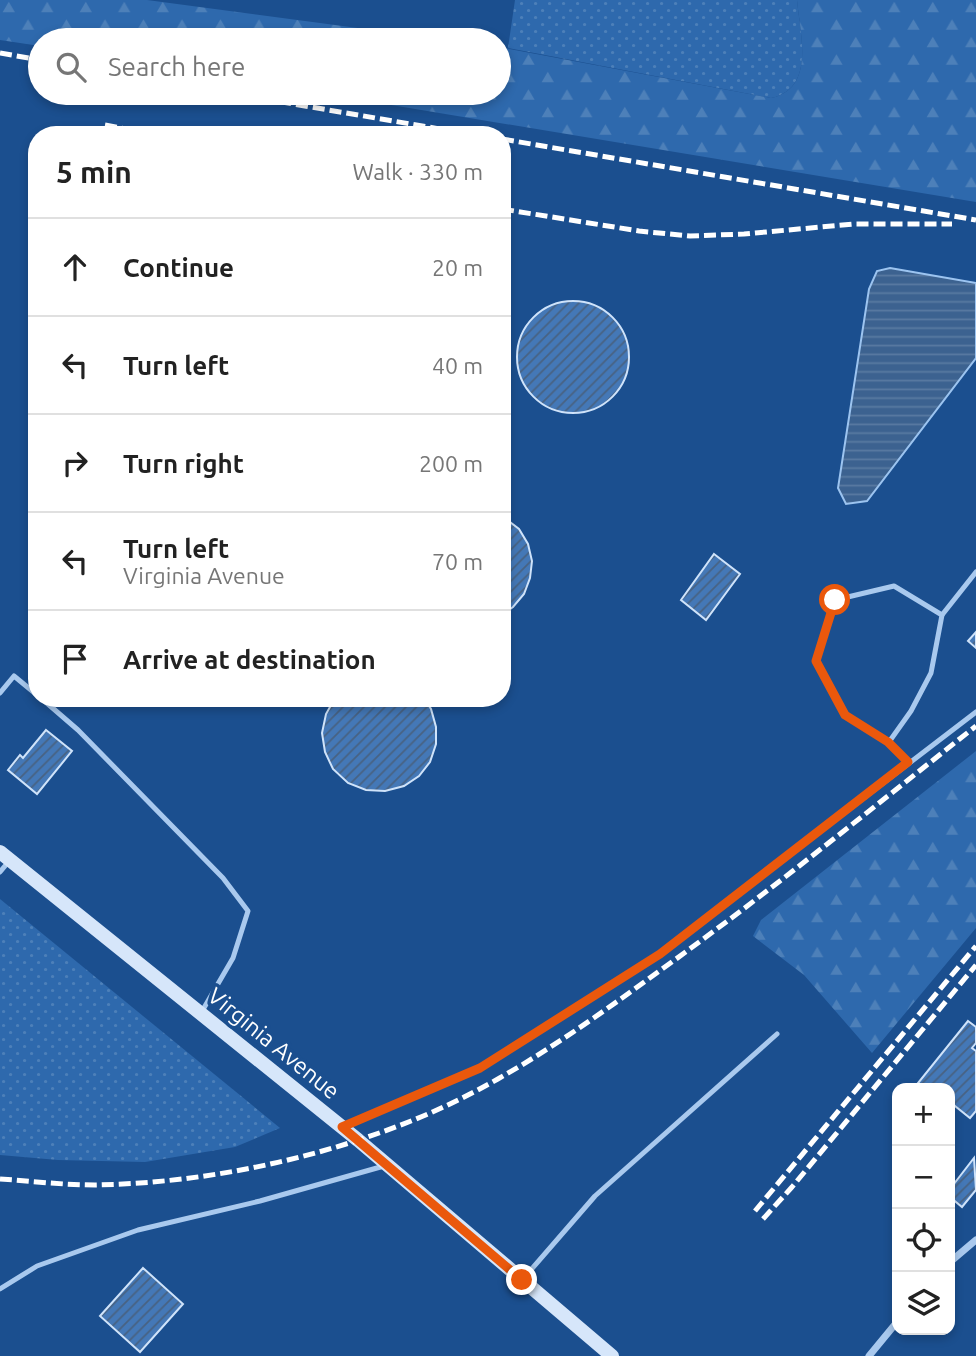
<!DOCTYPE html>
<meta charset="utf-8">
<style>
body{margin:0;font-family:Ubuntu,sans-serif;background:#f2f2f2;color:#222}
.controls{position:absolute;right:21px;bottom:21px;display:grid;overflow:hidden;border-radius:14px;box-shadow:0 4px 10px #0003}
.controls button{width:63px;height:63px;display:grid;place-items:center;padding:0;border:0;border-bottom:2px solid #e0e0e0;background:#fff;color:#222;font:35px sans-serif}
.stop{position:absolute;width:21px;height:21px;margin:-16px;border:5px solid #ea580c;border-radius:50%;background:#fff}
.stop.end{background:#ea580c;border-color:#fff;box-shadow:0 2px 7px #0008}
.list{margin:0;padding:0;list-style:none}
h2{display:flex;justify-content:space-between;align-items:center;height:91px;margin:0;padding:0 28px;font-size:30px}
h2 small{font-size:23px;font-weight:400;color:#767676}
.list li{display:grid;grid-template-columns:46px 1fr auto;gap:21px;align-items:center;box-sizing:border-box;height:98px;padding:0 28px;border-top:2px solid #e0e0e0}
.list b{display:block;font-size:26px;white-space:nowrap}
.list p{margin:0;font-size:23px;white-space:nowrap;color:#767676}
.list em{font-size:23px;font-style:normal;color:#767676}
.icon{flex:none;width:38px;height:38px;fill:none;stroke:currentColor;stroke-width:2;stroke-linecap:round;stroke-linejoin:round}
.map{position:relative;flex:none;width:976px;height:1356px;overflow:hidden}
.search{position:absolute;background:#fff;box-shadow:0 4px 10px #0003;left:28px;top:28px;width:483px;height:77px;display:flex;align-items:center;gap:18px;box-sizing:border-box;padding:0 24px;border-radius:38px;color:#767676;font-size:26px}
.panel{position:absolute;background:#fff;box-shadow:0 4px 10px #0003;left:28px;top:126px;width:483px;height:581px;border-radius:28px}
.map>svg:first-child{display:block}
</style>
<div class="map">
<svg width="976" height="1356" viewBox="0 0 976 1356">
<defs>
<pattern id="grass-dots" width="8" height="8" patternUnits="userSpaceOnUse" patternTransform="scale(1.75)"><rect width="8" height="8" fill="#2e69ad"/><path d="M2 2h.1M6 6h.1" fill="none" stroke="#4d80b9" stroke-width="1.8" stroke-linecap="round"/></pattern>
<pattern id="forest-firs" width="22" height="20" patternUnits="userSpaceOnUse" patternTransform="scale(1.75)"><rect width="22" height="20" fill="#2e69ad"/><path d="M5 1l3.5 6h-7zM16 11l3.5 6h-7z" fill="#4d80b9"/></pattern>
<pattern id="water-rules" width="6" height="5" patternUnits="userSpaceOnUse" patternTransform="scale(1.75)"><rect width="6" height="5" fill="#3c6290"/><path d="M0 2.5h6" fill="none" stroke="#597aa1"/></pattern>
<pattern id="building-hatch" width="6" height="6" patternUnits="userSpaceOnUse" patternTransform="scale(1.75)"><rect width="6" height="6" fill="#4478b7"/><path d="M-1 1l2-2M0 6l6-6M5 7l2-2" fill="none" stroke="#486282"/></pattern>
</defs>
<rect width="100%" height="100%" fill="#1b4f8f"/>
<g fill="url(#grass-dots)">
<path d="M515 0H797C800 34 816 88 771 98L508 48Z"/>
<polygon points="0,899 280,1128 235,1147 145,1162 58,1160 0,1155"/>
</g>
<g fill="url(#forest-firs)">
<polygon points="0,0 147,0 448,40 40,40 40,46 0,40"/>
<path d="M797 0H976V202L319 93H499V47L771 98C816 88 800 34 797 0Z"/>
<polygon points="976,751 976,928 872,1053 804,975 753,936 761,920"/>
</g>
<polygon fill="url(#water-rules)" stroke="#9cc4f0" stroke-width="2" points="890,268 976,283 976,358 867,501 846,504 838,488 869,289 877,271"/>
<g fill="url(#building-hatch)" stroke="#cfe3fa" stroke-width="2">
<circle cx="573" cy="357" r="56"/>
<polygon points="502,516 519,529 528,544 532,561 530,578 524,594 513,607 502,615"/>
<polygon points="714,554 740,574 706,620 681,600"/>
<polygon points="976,632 976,648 968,641"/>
<polygon points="335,698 424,698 431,709 436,727 436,744 430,762 419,776 404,786 385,791 366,790 348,783 333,769 325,752 322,733 326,714"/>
<polygon points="46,730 72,751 37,794 8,770 20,755 23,758"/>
<polygon points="968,1021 976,1027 976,1043 972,1048 976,1051 976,1111 970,1118 950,1102 950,1088 914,1088"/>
<polygon points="974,1158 976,1190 962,1207 950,1197 950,1189"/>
<polygon points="143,1268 183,1304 140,1352 100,1316"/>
</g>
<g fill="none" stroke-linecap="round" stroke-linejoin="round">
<g stroke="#a9c9ee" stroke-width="5">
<polyline points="942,615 976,572"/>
<polyline points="0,693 14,676 37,695"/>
<polyline points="41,698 78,730 223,878 248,911 233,958 201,1013"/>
<polyline points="889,742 911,711 931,673 942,615 894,586 835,600 816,661 845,714 889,742 908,762"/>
<polyline points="0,872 10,860"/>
<polyline points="345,1126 480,1068 660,954 976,712"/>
<polyline points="523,1279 595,1196 777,1034"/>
<polyline points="0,1289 37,1266 138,1230 260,1201 384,1166"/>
</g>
<g stroke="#a9c9ee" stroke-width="7">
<polyline points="950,1262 976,1240"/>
<polyline points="869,1356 897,1322"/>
</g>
<polyline stroke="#d6e6fa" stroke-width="14" points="0,852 358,1140 612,1356"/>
<g stroke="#fff" stroke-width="5" stroke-dasharray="12 5" stroke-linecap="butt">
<polyline points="0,53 40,60"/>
<polyline points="229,93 475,135"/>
<polyline points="105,125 159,135"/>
<polyline points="51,133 64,135"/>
<polyline points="502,139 976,220"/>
<polyline points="502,209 639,231 690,236 744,234 854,224 952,224"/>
<path d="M0 1179C31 1181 63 1185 95 1185 203 1183 315 1160 416 1119 504 1083 581 1028 658 972 767 894 871 809 976 726"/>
<polyline points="755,1211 976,946"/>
<polyline points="763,1219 792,1187 976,965"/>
</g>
</g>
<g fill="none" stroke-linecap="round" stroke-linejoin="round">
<polyline stroke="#ea580c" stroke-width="9" points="522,1280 342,1127 480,1068 660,954 908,762 888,742 845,715 816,661 835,600"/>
</g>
<g text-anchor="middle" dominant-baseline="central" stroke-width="7" stroke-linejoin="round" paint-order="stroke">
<g font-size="23" fill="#fff" stroke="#1b4f8f">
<text transform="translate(274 1043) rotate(39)">Virginia Avenue</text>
</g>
</g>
</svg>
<div class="controls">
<button>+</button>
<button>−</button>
<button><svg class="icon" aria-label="locate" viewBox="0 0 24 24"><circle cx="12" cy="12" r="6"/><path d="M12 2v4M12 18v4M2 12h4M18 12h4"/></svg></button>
<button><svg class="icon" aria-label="layers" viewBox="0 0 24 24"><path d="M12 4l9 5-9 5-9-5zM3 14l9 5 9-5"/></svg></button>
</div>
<div class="stop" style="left:835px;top:600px"></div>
<div class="stop end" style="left:522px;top:1280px"></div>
<div class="search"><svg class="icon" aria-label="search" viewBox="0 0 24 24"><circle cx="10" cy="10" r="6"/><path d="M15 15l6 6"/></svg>Search here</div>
<section class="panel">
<h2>5 min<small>Walk · 330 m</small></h2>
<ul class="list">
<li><svg class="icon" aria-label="ahead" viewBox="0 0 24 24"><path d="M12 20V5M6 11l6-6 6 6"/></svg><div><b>Continue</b></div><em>20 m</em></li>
<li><svg class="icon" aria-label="left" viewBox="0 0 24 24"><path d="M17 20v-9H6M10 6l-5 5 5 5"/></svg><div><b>Turn left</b></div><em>40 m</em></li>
<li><svg class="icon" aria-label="right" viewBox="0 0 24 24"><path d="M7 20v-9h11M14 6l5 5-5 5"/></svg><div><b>Turn right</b></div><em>200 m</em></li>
<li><svg class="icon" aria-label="left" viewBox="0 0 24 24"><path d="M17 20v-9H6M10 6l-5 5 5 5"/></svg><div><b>Turn left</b><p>Virginia Avenue</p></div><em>70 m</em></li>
<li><svg class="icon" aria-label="arrive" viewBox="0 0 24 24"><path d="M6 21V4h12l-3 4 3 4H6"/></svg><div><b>Arrive at destination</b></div></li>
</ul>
</section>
</div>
